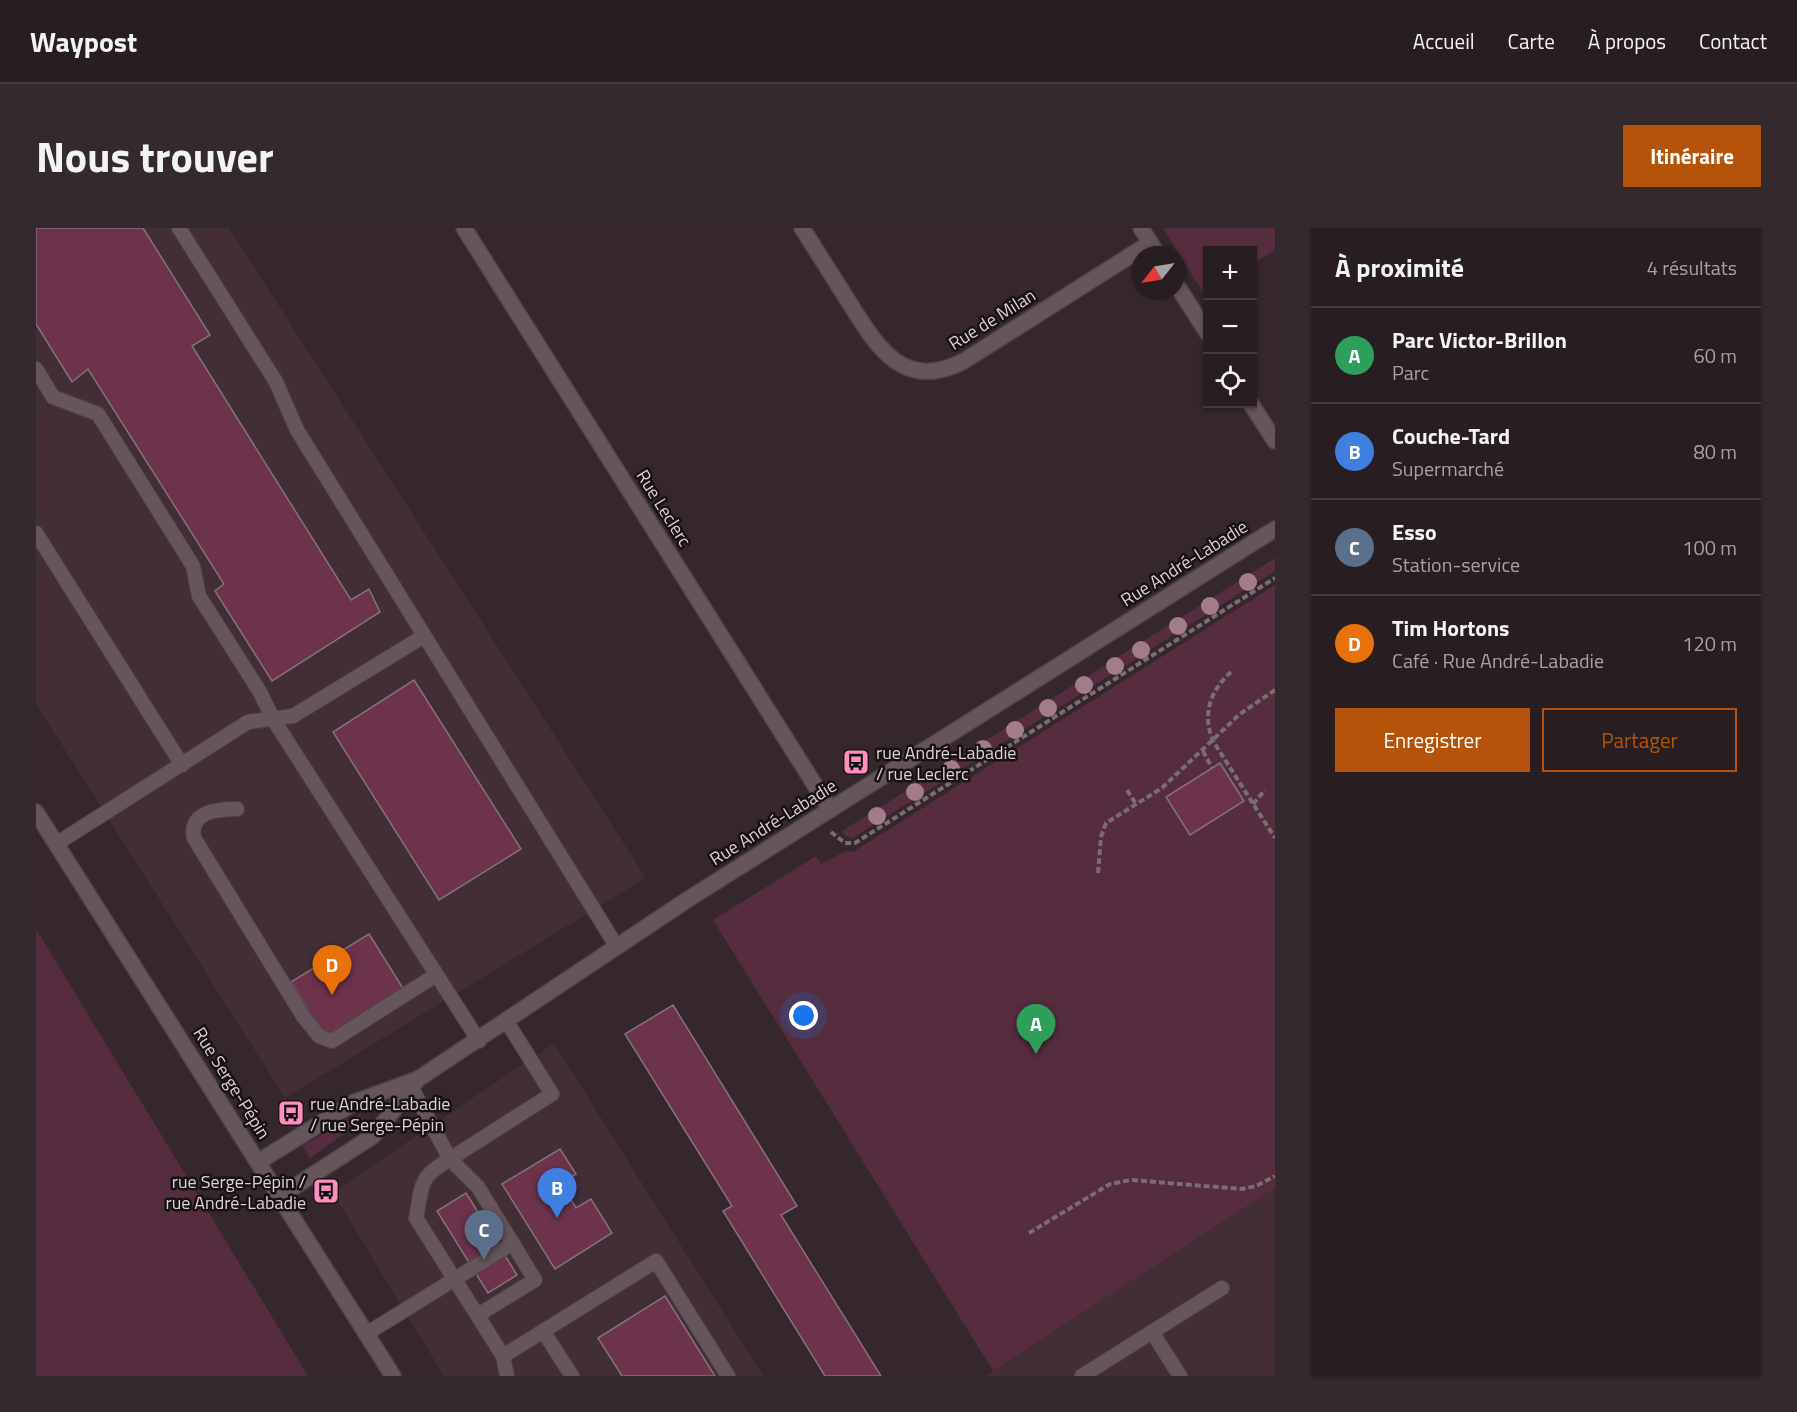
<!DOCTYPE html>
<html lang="fr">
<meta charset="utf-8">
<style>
body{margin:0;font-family:"Titillium Web",sans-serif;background:#342a2e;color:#f1f3f6}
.controls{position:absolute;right:18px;top:18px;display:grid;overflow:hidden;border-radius:0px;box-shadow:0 2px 4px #0004}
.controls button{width:54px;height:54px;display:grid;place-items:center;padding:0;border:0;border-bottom:2px solid #443b3f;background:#281d21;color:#f1f3f6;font:30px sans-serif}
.compass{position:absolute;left:1095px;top:18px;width:54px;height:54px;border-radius:50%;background:#281d21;box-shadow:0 2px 4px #0004;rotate:239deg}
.you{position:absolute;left:768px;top:788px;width:21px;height:21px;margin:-15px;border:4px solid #fff;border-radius:50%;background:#1a73e8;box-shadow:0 0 0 9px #1a73e833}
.badge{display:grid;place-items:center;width:39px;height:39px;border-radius:50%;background:#b45309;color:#fff;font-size:20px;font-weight:700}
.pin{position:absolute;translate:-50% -50px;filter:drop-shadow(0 2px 3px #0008)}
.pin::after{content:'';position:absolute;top:32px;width:21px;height:18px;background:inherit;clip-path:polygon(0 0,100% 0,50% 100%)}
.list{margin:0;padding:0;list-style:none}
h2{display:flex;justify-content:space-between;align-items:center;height:78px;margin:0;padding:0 24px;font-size:26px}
h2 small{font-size:20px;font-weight:400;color:#a5a2a5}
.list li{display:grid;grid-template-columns:39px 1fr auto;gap:18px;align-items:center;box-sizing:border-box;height:96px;padding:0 24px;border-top:2px solid #443b3f}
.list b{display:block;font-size:22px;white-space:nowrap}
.list p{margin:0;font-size:20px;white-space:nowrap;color:#a5a2a5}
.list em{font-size:20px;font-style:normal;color:#a5a2a5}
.actions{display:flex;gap:12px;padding:18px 24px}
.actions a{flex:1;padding:14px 0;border:2px solid #b45309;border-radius:0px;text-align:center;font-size:21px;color:#b45309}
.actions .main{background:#b45309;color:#fff}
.icon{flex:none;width:33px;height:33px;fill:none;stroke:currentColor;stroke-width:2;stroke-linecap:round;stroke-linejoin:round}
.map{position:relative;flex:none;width:1239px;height:1148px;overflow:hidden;border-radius:0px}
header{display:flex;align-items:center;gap:36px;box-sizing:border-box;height:84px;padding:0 30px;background:#281d21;border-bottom:2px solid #443b3f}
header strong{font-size:28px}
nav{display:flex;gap:33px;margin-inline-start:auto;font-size:21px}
.intro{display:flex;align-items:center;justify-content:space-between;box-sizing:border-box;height:144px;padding:0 36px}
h1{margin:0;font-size:42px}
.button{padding:15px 27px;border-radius:0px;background:#b45309;color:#fff;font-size:21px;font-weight:700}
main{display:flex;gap:36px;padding:0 36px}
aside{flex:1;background:#281d21;border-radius:0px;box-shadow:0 2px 4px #0004}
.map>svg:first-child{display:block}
</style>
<header>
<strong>Waypost</strong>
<nav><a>Accueil</a><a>Carte</a><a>À propos</a><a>Contact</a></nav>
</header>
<div class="intro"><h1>Nous trouver</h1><a class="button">Itinéraire</a></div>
<main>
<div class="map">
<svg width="1239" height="1148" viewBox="0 0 1239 1148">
<rect width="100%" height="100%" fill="#35272c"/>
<g fill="#432e36">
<polygon points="0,0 193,0 610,650 249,870 0,476"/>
<polygon points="518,815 727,1148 408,1148 300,970 300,962"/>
<polygon points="1239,960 1239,1148 949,1148 957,1143"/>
</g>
<g fill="#552d3e">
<polygon points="1127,0 1239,0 1239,22 1217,36 1216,22 1172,22 1171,64 1168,66"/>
<polygon points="1239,330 1239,343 817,610 809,608 806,603"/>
<polygon points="1239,357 1239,960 957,1143 677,692 780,628 785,636 810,623 817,624"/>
<polygon points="0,701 272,1148 0,1148"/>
<polygon points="324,886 328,892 274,930 266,918"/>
</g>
<g fill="#6d334d" stroke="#837278" stroke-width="1.5">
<polygon points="0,0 107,0 174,107 156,118 315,372 333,361 344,384 236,453 179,363 188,356 52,141 36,154 0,96"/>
<polygon points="378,452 485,621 403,672 297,504"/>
<polygon points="1184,535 1208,573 1154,607 1130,569"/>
<polygon points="333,706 368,762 289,810 255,754"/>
<polygon points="637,777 761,978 745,987 845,1148 789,1148 687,983 696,978 589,806"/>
<polygon points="524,921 540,946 525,955 540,980 555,971 576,1005 519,1041 466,956"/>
<polygon points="430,965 481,1047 452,1065 401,983"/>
<polygon points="629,1068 679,1148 586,1148 562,1110"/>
</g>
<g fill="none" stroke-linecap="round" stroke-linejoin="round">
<defs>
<g id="service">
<polyline points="143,0 240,154 261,202 581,719"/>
<polyline points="0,141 17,169 62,186 157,338 163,368 224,464 237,491 443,813"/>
<polyline points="0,305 146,537"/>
<path d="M201 581C182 581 153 583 158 610L267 788 283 808 296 813 400 747"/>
<polyline points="20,616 212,494 257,488 388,408"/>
<polyline points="373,855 414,931 516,866 471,794"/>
<path d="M442 1087 499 1052 442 959 414 931C382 950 387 955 380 990L467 1128 471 1148"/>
<polyline points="507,1103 536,1148"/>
<polyline points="1116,1104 1144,1148"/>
<polyline points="330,1106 477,1015"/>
<polyline points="467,1128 620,1033 692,1148"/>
<polyline points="1046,1148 1186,1060"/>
</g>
<g id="minor">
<polyline points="428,0 794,581"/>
<path d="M766 0C781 24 796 47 811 71 840 117 866 165 928 133L1114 15"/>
<polyline points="1105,0 1122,27"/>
<polyline points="1140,56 1172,106"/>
<polyline points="1215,176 1239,213"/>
</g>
<g id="tertiary">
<polyline points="0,584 357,1148"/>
<polyline points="222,934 319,874 382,851 654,670 1239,301"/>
<polyline points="244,968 337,908 382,851"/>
</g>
</defs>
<use href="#service" stroke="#4e4347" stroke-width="16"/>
<use href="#minor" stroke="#4e4347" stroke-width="18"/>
<use href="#tertiary" stroke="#4e4347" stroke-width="18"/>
<g stroke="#7a6d72" stroke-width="4" stroke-dasharray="6 3" stroke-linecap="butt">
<path d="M1195 444C1174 463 1166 486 1177 513L1239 610"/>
<polyline points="1167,523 1176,540"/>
<polyline points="1091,562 1100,576"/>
<polyline points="1217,576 1229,562"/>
<polyline points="795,604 809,615 819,615 1239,350"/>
<polyline points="1062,645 1065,609 1070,595 1126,560 1204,486 1239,462"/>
<polyline points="993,1005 1074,956 1095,952 1206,961 1220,958 1239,948"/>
</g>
<use href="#service" stroke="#66565c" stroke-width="14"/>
<use href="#minor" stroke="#66565c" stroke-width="15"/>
<use href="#tertiary" stroke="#66565c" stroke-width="15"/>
</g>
<g fill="#a27c8b">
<circle cx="1212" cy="354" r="9"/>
<circle cx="1174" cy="378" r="9"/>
<circle cx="1142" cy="398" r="9"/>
<circle cx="1105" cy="422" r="9"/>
<circle cx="1079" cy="438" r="9"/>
<circle cx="1048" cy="457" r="9"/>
<circle cx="1012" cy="480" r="9"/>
<circle cx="979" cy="502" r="9"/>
<circle cx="947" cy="521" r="9"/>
<circle cx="915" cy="541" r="9"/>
<circle cx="879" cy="564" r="9"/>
<circle cx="841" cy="588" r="9"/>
</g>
<defs>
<symbol id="bus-square" viewBox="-11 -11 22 22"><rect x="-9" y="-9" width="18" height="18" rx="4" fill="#fe8ebe" stroke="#181214"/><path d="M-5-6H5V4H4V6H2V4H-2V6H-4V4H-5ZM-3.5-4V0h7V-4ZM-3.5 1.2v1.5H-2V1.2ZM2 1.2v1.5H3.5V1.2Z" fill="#111"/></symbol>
</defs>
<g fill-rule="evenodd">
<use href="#bus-square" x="805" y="519" width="30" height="30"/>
<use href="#bus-square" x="240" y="870" width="30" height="30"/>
<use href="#bus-square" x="275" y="948" width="30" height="30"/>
</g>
<g text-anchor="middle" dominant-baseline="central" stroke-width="5" stroke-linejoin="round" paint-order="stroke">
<g font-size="18" fill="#ddd3d7" stroke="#181214">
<text transform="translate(956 91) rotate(-32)">Rue de Milan</text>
<text transform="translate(628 280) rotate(58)">Rue Leclerc</text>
<text transform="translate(1148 335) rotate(-32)">Rue André-Labadie</text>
<text transform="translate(737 594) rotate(-32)">Rue André-Labadie</text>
<text transform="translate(196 855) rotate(58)">Rue Serge-Pépin</text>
</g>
<g font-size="18" fill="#ddd3d7" stroke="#181214" text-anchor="start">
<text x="840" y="524">rue André-Labadie<tspan x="840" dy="21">/ rue Leclerc</tspan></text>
<text x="274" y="875">rue André-Labadie<tspan x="274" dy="21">/ rue Serge-Pépin</tspan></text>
<text x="270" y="953" text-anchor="end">rue Serge-Pépin /<tspan x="270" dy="21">rue André-Labadie</tspan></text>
</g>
</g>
</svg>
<div class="controls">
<button>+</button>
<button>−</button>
<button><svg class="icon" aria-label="locate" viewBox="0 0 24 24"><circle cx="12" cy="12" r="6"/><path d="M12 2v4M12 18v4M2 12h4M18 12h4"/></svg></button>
</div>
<svg class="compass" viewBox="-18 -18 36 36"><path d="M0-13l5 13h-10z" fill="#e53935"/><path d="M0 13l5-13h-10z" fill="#a5a2a5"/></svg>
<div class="you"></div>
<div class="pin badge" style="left:1000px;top:826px;background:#2e9e5b">A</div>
<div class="pin badge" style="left:521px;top:990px;background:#3f7fe0">B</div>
<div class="pin badge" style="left:448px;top:1032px;background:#5c6f8a">C</div>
<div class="pin badge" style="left:296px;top:767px;background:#e8710a">D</div>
</div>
<aside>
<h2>À proximité<small>4 résultats</small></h2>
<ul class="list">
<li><span class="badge" style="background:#2e9e5b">A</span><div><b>Parc Victor-Brillon</b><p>Parc</p></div><em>60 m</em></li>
<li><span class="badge" style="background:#3f7fe0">B</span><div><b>Couche-Tard</b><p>Supermarché</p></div><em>80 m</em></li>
<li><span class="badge" style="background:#5c6f8a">C</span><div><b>Esso</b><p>Station-service</p></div><em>100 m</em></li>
<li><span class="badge" style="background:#e8710a">D</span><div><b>Tim Hortons</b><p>Café · Rue André-Labadie</p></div><em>120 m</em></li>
</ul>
<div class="actions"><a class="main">Enregistrer</a><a>Partager</a></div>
</aside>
</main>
